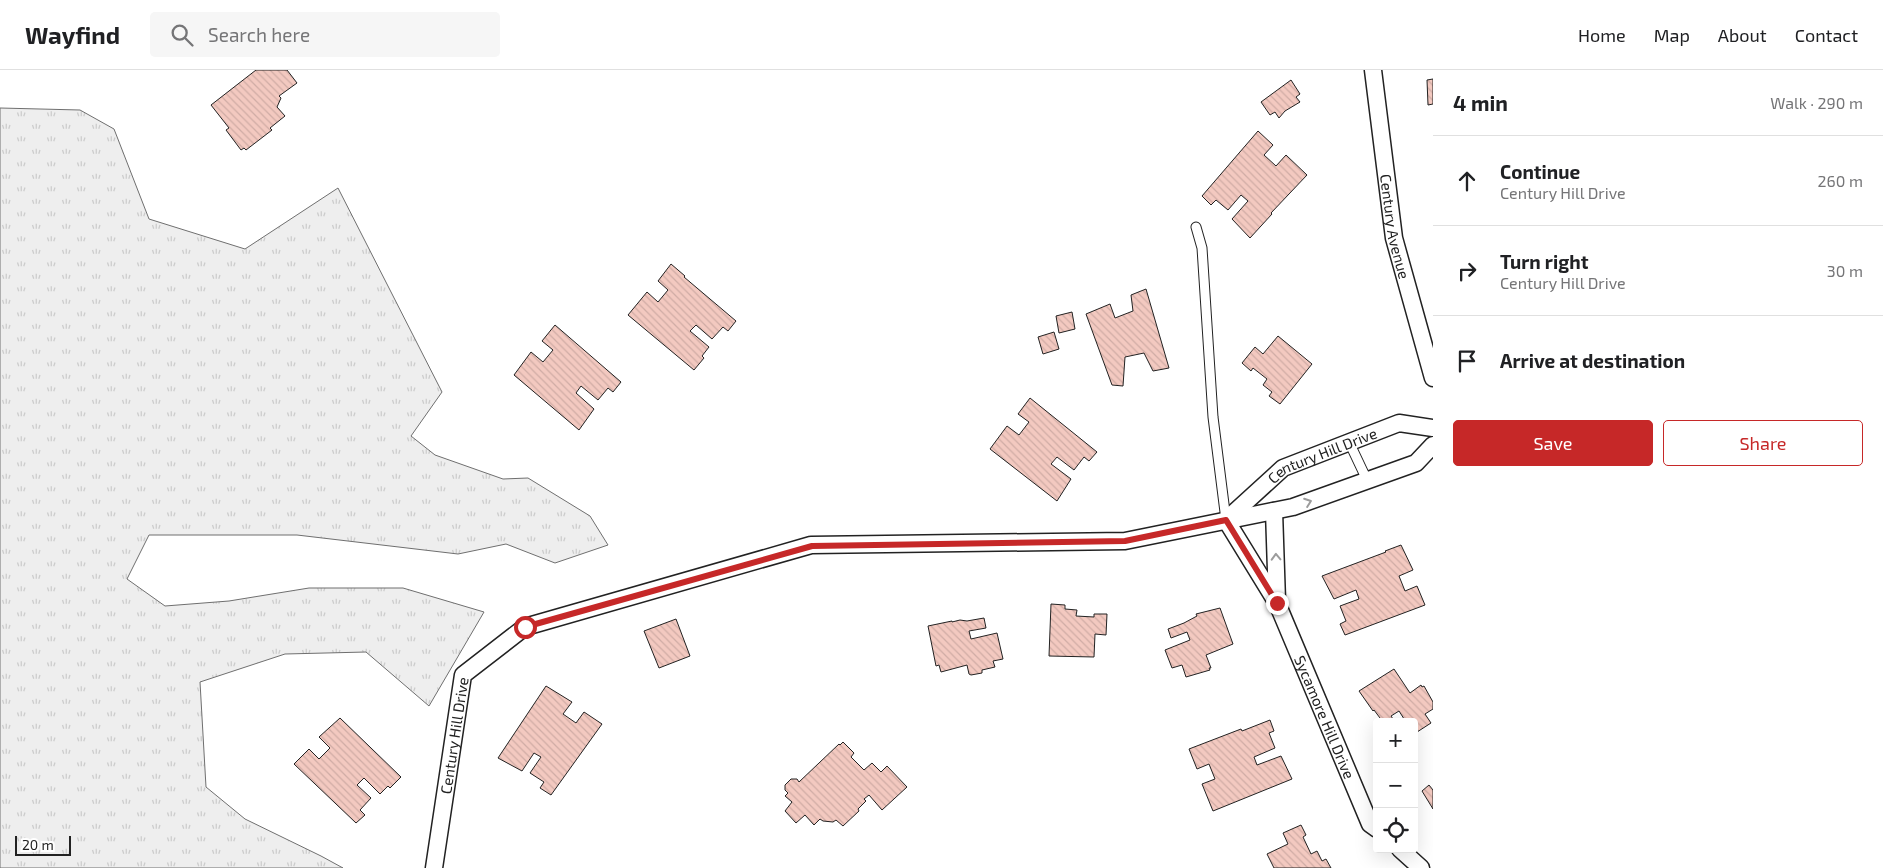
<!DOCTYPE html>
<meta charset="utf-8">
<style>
body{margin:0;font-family:"Exo 2",sans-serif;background:#f6f6f6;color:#202124}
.controls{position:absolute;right:15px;bottom:15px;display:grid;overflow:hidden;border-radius:5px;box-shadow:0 5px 20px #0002}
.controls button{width:45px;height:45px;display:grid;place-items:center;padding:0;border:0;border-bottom:1px solid #e0e0e0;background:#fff;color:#202124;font:25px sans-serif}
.scale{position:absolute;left:15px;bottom:12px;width:56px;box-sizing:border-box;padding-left:5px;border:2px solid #222;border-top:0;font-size:14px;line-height:18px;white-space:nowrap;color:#222;-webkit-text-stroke:4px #fff;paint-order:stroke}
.stop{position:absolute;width:15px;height:15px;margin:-11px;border:4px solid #c62828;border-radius:50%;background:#fff}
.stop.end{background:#c62828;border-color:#fff;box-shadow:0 1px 5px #0008}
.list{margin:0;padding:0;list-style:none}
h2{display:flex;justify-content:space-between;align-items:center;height:65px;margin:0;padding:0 20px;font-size:21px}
h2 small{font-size:16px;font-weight:400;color:#757577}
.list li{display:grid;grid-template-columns:32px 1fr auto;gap:15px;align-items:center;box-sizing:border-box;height:90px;padding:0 20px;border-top:1px solid #e0e0e0}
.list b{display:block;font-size:19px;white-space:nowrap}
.list p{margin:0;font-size:16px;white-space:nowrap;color:#757577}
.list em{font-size:16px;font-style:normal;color:#757577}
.actions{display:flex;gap:10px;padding:15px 20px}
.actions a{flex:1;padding:11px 0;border:1px solid #c62828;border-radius:5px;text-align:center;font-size:18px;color:#c62828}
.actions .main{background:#c62828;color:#fff}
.icon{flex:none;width:28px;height:28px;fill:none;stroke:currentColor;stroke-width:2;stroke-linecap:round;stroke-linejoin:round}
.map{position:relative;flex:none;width:1433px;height:798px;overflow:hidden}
header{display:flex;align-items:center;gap:30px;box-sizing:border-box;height:70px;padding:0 25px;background:#fff;border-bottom:1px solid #e0e0e0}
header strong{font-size:24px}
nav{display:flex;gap:28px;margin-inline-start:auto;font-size:18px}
.search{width:350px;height:45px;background:#f6f6f6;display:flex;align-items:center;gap:12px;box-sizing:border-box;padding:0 18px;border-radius:5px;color:#757577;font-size:19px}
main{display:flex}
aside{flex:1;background:#fff}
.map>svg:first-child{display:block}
</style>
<header>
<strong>Wayfind</strong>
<div class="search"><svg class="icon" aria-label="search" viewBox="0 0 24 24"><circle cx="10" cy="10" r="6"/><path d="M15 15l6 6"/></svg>Search here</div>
<nav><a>Home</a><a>Map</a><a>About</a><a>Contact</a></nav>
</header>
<main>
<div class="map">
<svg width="1433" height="798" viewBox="0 0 1433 798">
<defs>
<pattern id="grass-tufts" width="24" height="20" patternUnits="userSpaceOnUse" patternTransform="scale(1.25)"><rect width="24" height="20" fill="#eee"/><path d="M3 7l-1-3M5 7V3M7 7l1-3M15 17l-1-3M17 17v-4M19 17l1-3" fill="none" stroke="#ccc"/></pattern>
<pattern id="building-back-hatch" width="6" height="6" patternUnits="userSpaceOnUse" patternTransform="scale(1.25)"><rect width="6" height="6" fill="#f3c9c0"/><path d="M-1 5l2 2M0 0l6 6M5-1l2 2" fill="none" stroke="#d0aca5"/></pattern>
</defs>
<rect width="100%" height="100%" fill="#fff"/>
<polygon fill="url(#grass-tufts)" stroke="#6f6f6f" points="0,38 80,40 114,59 149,149 245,179 338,118 442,322 411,366 435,385 503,409 528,408 590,446 608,475 555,493 506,474 458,484 297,465 149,465 127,509 165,536 229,531 309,518 403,518 484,542 429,636 366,582 285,584 200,612 206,717 245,749 321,786 343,798 0,798"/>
<g fill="url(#building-back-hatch)" stroke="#222">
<polygon points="256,0 287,0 297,13 279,26 281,28 277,37 285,46 270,58 272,60 246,80 244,78 241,80 226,60 229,58 211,35"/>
<polygon points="1433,9 1433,34 1428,35 1427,10"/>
<polygon points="1291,10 1300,24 1296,27 1300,32 1285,41 1279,48 1275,42 1270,45 1261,32"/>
<polygon points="1258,61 1273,75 1264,85 1276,96 1286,85 1307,105 1271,143 1272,144 1250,168 1232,149 1248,131 1241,125 1228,140 1216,130 1211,135 1202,126"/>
<polygon points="671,194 685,206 684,207 736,251 728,261 723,257 712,269 696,255 690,261 709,277 702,286 704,288 694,300 628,245 647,222 658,232 668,220 658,211"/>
<polygon points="1146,219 1169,298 1153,301 1144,283 1125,287 1123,316 1112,315 1086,244 1110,234 1115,248 1133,241 1131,225"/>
<polygon points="1072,242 1075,259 1059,263 1056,246"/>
<polygon points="555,255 621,312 613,322 608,318 598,330 581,316 576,323 594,339 579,360 514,305 531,282 543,292 553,280 542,271"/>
<polygon points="1054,262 1059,279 1043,284 1038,267"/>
<polygon points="1278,266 1312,294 1280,334 1269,326 1272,322 1263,315 1267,309 1253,298 1251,301 1242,293 1255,277 1263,284"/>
<polygon points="1030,328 1097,382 1089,391 1084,387 1074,400 1057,387 1051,394 1071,409 1057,431 990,379 1007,356 1019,365 1029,352 1018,344"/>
<polygon points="1401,475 1413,500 1399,506 1405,521 1417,516 1425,535 1345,565 1340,554 1346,551 1340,536 1359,529 1356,520 1334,529 1322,506 1386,482 1385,481"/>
<polygon points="1051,534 1065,535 1065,539 1077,540 1076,546 1094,547 1094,544 1107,544 1106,565 1095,564 1094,587 1049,586"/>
<polygon points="1220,538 1233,574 1206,585 1211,598 1209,598 1210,600 1186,607 1182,595 1172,598 1165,580 1190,570 1187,562 1171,568 1168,559 1184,553 1197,546 1196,544"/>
<polygon points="984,548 986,558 969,561 971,569 997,563 1003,589 993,591 995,597 982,600 982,603 971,605 969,604 967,595 941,602 939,595 936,596 928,556 952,551 952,552 960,550 967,551"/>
<polygon points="676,549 690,586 659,598 644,561"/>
<polygon points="1394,599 1410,623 1421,615 1422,617 1424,616 1433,632 1433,639 1425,644 1431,653 1414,664 1414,652 1406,652 1399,641 1391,646 1395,652 1383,652 1374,640 1373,641 1359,621"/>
<polygon points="546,616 572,632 563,644 576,653 584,642 602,654 551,725 540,718 544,712 530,703 541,687 534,683 522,701 498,688"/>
<polygon points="340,648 401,707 390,718 388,716 380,724 364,708 357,715 371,728 360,740 365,745 356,753 294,694 309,679 319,689 330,678 319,667"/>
<polygon points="1270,650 1274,661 1269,663 1275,678 1254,687 1257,695 1281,686 1292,709 1213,741 1202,714 1215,709 1209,694 1197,699 1189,679 1241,659 1242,661"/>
<polygon points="843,672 854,683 851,687 864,700 872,693 881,702 887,696 907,717 882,740 869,725 864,729 866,731 858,739 859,741 843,756 836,750 833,752 823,751 820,749 814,755 805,745 796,753 785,741 792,732 785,726 788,723 785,720 785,715 791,709 797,709 799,712 839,674 840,675"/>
<polygon points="1429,715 1433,720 1433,739 1422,721"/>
<polygon points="1301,755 1306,765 1303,767 1311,784 1317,781 1322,791 1326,789 1331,798 1274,798 1267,784 1288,774 1283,763"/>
</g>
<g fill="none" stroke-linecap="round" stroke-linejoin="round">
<defs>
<g id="service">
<polyline points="1196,157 1202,178 1213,347 1226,450"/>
<polyline points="1349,372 1367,410"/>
</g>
<g id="minor">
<path id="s1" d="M1373 0 1394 168 1433 308"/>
<polyline points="1274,441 1277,531"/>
<path id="s2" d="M1226 450 1277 533 1370 754 1377 759"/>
<path id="s3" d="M1226 450 1283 398 1399 353 1433 358"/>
<polyline points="1400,779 1421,798"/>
<path id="s4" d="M434 798 463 605 525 557 811 475 1125 471 1293 437 1416 393 1433 375"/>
</g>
</defs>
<use href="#service" stroke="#222" stroke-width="11"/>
<use href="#minor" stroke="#222" stroke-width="19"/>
<use href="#service" stroke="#fff" stroke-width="9"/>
<use href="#minor" stroke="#fff" stroke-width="16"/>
</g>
<defs><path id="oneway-chevron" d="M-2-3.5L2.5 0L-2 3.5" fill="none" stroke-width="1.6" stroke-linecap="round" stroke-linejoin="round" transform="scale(1.25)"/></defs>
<g stroke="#9c9c9c">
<use href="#oneway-chevron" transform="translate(1308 432) rotate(-20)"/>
<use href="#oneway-chevron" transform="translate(1276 487) rotate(-92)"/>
</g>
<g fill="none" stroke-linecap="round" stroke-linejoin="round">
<polyline stroke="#c62828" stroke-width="6" points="525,557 812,476 1125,471 1226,450 1277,533"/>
</g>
<g text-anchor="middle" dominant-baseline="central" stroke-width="4" stroke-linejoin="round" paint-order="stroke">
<g font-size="15" fill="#222" stroke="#fff">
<text stroke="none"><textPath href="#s1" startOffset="158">Century Avenue</textPath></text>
<text stroke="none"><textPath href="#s3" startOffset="118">Century Hill Drive</textPath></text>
<text stroke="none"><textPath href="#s2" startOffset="221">Sycamore Hill Drive</textPath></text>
<text stroke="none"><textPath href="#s4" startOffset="134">Century Hill Drive</textPath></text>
</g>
</g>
</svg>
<div class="controls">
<button>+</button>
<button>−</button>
<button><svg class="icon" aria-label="locate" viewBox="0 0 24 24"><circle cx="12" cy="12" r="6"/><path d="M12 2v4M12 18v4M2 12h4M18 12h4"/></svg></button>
</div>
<div class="scale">20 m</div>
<div class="stop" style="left:525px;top:557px"></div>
<div class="stop end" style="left:1277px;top:533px"></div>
</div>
<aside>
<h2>4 min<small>Walk · 290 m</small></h2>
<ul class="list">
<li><svg class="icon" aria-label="ahead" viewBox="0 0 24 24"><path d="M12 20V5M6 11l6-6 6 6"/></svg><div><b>Continue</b><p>Century Hill Drive</p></div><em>260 m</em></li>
<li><svg class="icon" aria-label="right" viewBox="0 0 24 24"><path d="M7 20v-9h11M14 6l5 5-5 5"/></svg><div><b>Turn right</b><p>Century Hill Drive</p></div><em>30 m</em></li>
<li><svg class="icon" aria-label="arrive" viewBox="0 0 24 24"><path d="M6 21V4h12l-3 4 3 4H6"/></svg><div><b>Arrive at destination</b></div></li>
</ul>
<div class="actions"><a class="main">Save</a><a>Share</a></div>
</aside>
</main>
